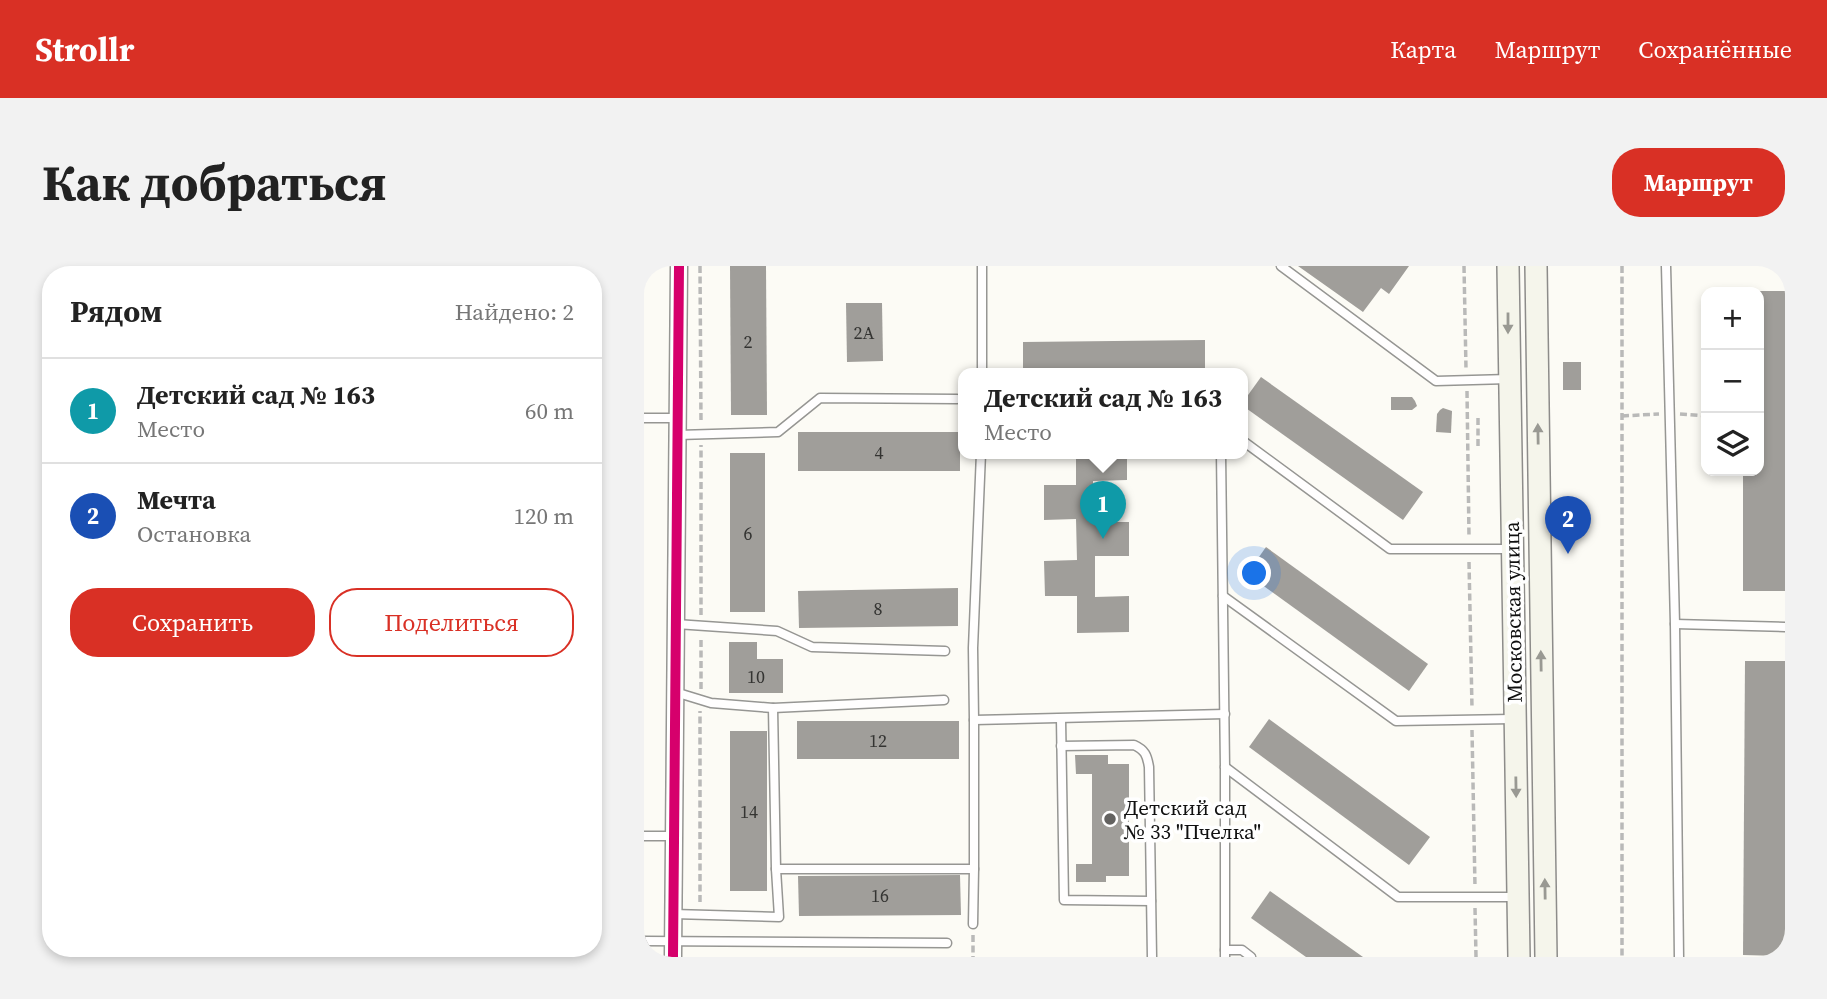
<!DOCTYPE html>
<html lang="ru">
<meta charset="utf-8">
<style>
body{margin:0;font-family:"Source Serif 4",serif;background:#f2f2f2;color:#222}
.controls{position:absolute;right:21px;top:21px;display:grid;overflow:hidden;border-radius:14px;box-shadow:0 4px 10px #0003}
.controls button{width:63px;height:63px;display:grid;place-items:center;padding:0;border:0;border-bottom:2px solid #e0e0e0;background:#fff;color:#222;font:35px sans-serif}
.you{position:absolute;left:611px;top:308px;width:24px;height:24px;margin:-18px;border:5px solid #fff;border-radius:50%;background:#1a73e8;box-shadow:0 0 0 10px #1a73e833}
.badge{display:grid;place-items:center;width:46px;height:46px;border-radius:50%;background:#d93025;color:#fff;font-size:23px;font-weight:700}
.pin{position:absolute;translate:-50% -58px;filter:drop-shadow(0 2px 4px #0008)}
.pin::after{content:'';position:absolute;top:37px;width:24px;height:21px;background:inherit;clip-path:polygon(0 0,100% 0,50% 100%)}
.popup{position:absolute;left:314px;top:102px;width:290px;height:91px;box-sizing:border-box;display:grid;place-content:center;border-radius:14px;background:#fff;filter:drop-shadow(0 2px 5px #0005);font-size:23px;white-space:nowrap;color:#767676}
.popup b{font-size:26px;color:#222}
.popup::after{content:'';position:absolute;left:50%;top:100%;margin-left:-14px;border:14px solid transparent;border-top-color:#fff}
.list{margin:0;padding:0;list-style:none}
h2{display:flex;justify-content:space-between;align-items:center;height:91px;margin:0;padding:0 28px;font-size:30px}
h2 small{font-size:23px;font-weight:400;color:#767676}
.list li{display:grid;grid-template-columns:46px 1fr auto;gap:21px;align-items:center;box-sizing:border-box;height:105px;padding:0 28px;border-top:2px solid #e0e0e0}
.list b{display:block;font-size:26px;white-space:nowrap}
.list p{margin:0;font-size:23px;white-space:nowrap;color:#767676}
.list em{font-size:23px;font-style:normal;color:#767676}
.actions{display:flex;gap:14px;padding:21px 28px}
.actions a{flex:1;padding:16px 0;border:2px solid #d93025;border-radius:28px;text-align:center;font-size:24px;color:#d93025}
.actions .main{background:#d93025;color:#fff}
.icon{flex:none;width:38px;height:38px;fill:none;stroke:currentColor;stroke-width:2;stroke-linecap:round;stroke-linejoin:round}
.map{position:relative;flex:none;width:1141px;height:691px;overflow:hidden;border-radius:28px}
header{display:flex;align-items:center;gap:42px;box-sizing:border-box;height:98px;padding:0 35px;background:#d93025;color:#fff}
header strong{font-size:33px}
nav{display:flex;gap:38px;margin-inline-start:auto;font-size:24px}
.intro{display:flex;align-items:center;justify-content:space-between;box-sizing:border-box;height:168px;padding:0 42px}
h1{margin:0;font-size:49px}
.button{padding:18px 32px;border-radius:28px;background:#d93025;color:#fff;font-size:24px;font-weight:700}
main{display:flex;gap:42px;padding:0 42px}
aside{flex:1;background:#fff;border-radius:28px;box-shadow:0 4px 10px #0003}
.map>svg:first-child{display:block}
</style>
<header>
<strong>Strollr</strong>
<nav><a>Карта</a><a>Маршрут</a><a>Сохранённые</a></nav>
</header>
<div class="intro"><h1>Как добраться</h1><a class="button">Маршрут</a></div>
<main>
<aside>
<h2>Рядом<small>Найдено: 2</small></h2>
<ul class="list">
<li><span class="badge" style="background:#0f9aa8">1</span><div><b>Детский сад № 163</b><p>Место</p></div><em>60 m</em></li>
<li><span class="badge" style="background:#1a4fb4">2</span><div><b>Мечта</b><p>Остановка</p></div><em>120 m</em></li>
</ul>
<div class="actions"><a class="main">Сохранить</a><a>Поделиться</a></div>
</aside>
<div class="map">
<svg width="1141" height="691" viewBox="0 0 1141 691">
<rect width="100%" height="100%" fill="#fcfbf5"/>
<g fill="#a09e9a">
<polygon points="86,0 122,0 123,149 87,149"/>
<polygon points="654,0 765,0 745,28 737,22 719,46"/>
<polygon points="1115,25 1141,25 1141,325 1099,325 1099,205 1115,205"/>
<polygon points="202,37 238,37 239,95 203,96"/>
<polygon points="561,74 561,107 379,107 379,76"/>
<rect x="919" y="96" width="18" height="28"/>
<polygon points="617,111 779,226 759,254 599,140 599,136"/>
<polygon points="747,131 768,131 771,135 773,140 768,144 747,144"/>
<polygon points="799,142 808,145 807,167 792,166 793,148 796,144"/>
<rect x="154" y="166" width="162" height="39"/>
<rect x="86" y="187" width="35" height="159"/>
<polygon points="432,187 483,187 483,214 449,215 450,256 485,256 485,290 451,290 451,331 485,330 485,366 433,367 433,330 401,330 400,295 433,294 432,253 400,254 400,219 432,219"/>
<polygon points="622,281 784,398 765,425 603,308"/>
<polygon points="314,322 314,360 155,362 154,325"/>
<polygon points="85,376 113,376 113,393 139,393 139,427 85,427"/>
<polygon points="1101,395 1141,395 1141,690 1099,689"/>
<polygon points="625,453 786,571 765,599 605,481"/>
<rect x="153" y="455" width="162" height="38"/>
<rect x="86" y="465" width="37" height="160"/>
<polygon points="431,489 464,489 464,498 485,498 485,610 462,610 462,616 432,616 432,598 448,598 448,508 432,508"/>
<polygon points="316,609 317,649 155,650 154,610"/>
<polygon points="626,625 719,691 662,691 607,652"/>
</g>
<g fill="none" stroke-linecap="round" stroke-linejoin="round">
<defs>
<g id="service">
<polyline points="338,0 338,107"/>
<polyline points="637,0 792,115 865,113"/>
<polyline points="1022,0 1031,358 1035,691"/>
<polyline points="0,152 34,152"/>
<polyline points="34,169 134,166 176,132 313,133"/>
<polyline points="599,175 746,283 868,283"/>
<polyline points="577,187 581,501 581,691"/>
<polyline points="579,330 752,455 868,453"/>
<polyline points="32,358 133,365 168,381 301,385"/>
<polyline points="1031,358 1141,361"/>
<polyline points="31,426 67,437 129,442 132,603 330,603 329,658"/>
<polyline points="129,442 300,434"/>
<polyline points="417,453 420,634 507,635"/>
<polyline points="330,454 581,448"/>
<path d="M417 480 490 479C501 484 503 489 505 501L508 691"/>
<polyline points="581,501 754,631 874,631"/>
<polyline points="0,570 29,570"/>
<polyline points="330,603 330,454 329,382 337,187"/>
<polyline points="29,648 135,651 132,603"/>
<polyline points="0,675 303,677"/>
<polyline points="581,684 598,684 607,691"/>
</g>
<polyline id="minor" points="29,691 35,0"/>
<g id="secondary">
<polyline points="864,0 875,691"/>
<polyline points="892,0 902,691"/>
</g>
</defs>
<use href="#service" stroke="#969693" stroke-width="11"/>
<use href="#minor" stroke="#969693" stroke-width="19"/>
<use href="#secondary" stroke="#8d8c8a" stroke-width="24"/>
<g stroke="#b9b9b8" stroke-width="3.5" stroke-dasharray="7 3.5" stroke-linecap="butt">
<polyline points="56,0 57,157"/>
<polyline points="820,0 822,103"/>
<polyline points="978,0 978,691"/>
<polyline points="823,125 825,271"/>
<polyline points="1036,148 1062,150"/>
<polyline points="978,150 1015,148"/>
<polyline points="834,152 834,182"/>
<polyline points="825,296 828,442"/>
<polyline points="57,349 57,179"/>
<polyline points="57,423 57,371"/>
<polyline points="828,464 831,621"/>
<polyline points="56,636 56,445"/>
<polyline points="831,642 832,691"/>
<polyline points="329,669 329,691"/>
</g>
<use href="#service" stroke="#fffefe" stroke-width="8"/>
<use href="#minor" stroke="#fffefe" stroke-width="16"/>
<use href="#secondary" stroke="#f5f5eb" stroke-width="21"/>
<defs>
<polyline id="cycleway" points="29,691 35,0"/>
</defs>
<use href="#cycleway" stroke="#fff" stroke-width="15"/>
<use href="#cycleway" stroke="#d6006c" stroke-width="10"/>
</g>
<defs><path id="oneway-solid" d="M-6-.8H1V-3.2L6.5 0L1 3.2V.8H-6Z" transform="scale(1.75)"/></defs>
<g fill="#999993">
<use href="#oneway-solid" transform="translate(864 57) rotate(90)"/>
<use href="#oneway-solid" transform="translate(894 168) rotate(-91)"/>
<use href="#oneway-solid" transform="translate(897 395) rotate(-91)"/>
<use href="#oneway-solid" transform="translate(872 521) rotate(89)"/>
<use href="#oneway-solid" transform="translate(901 623) rotate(-91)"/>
</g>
<circle fill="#636260" stroke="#fff" stroke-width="2.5" cx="466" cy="553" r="7"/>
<g text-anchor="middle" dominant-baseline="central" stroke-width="7" stroke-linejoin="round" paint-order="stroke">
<g font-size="18" fill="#343432">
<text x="220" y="66">2А</text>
<text x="104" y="75">2</text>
<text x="235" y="186">4</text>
<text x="104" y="267">6</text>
<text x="234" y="342">8</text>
<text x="112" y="410">10</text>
<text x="234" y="474">12</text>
<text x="105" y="545">14</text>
<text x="236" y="629">16</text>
</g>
<g font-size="21" fill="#101010" stroke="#fff">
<text transform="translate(869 346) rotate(-91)">Московская улица</text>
</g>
<g font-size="21" fill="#101010" stroke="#fff" text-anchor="start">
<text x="480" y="541">Детский сад<tspan x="480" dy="24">№ 33 "Пчелка"</tspan></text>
</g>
</g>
</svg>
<div class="controls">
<button>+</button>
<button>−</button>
<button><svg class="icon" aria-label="layers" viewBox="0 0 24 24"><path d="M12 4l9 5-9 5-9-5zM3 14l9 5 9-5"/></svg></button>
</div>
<div class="you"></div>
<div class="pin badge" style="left:459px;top:273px;background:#0f9aa8">1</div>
<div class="popup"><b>Детский сад № 163</b>Место</div>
<div class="pin badge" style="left:924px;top:288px;background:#1a4fb4">2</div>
</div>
</main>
